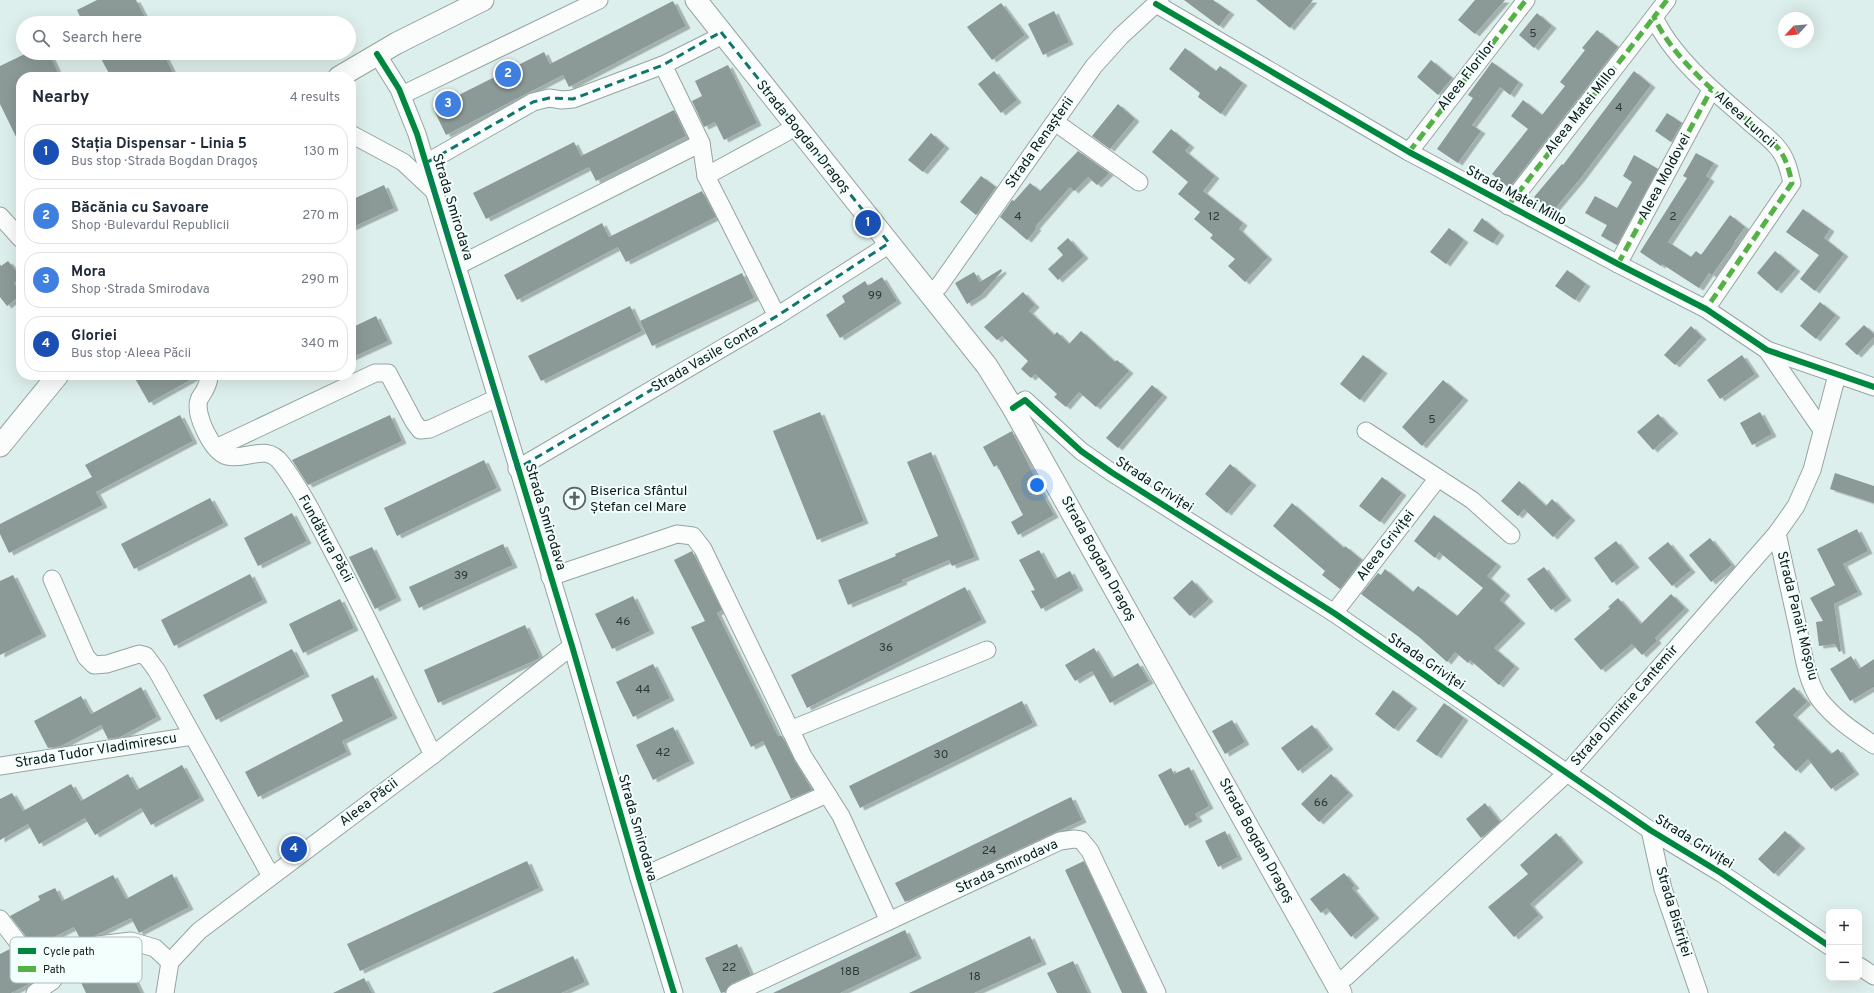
<!DOCTYPE html>
<meta charset="utf-8">
<style>
body{margin:0;font-family:Overpass,sans-serif;background:#f6f6f7;color:#1f2937}
.controls{position:absolute;right:12px;bottom:12px;display:grid;overflow:hidden;border-radius:8px;box-shadow:0 4px 16px #0002}
.controls button{width:36px;height:36px;display:grid;place-items:center;padding:0;border:0;border-bottom:1px solid #e0e1e3;background:#fff;color:#1f2937;font:20px sans-serif}
.compass{position:absolute;left:1778px;top:12px;width:36px;height:36px;border-radius:50%;background:#fff;box-shadow:0 4px 16px #0002;rotate:244deg}
.you{position:absolute;left:1037px;top:485px;width:14px;height:14px;margin:-10px;border:3px solid #fff;border-radius:50%;background:#1a73e8;box-shadow:0 0 0 6px #1a73e833}
.badge{display:grid;place-items:center;width:26px;height:26px;border-radius:50%;background:#2563eb;color:#fff;font-size:13px;font-weight:700}
.pin{position:absolute;translate:-50% -50%;border:2px solid #fff;box-shadow:0 1px 4px #0006}
.list{margin:0;padding:0;list-style:none}
h2{display:flex;justify-content:space-between;align-items:center;height:52px;margin:0;padding:0 16px;font-size:17px}
h2 small{font-size:13px;font-weight:400;color:#747a83}
.list li{display:grid;grid-template-columns:26px 1fr auto;gap:12px;align-items:center;box-sizing:border-box;height:56px;margin:0 8px 8px;padding:0 8px;border:1px solid #e0e1e3;border-radius:16px}
.list b{display:block;font-size:15px;white-space:nowrap}
.list p{margin:0;font-size:13px;white-space:nowrap;color:#747a83}
.list em{font-size:13px;font-style:normal;color:#747a83}
.icon{flex:none;width:22px;height:22px;fill:none;stroke:currentColor;stroke-width:2;stroke-linecap:round;stroke-linejoin:round}
.map{position:relative;flex:none;width:1874px;height:993px;overflow:hidden}
.search{position:absolute;background:#fff;box-shadow:0 4px 16px #0002;left:16px;top:16px;width:340px;height:44px;display:flex;align-items:center;gap:10px;box-sizing:border-box;padding:0 14px;border-radius:22px;color:#747a83;font-size:15px}
.panel{position:absolute;background:#fff;box-shadow:0 4px 16px #0002;left:16px;top:72px;width:340px;height:308px;border-radius:16px}
.map>svg:first-child{display:block}
</style>
<div class="map">
<svg width="1874" height="993" viewBox="0 0 1874 993">
<defs>
<filter id="shadow"><feDropShadow dx="4.5" dy="2.5" stdDeviation="0" flood-color="#0004"/></filter>
</defs>
<rect width="100%" height="100%" fill="#ddefec"/>
<g fill="#8b9997" filter="url(#shadow)">
<polygon points="97,0 136,0 148,23 83,23 77,10"/>
<polygon points="1184,0 1213,0 1230,12 1219,26"/>
<polygon points="1256,0 1313,0 1290,28"/>
<polygon points="1475,0 1505,0 1475,34 1458,20"/>
<polygon points="673,1 686,26 569,87 563,75 446,135 433,108 544,52 550,64"/>
<polygon points="1001,3 1025,35 992,60 967,27"/>
<polygon points="1054,11 1069,42 1043,55 1028,24"/>
<polygon points="1537,13 1552,26 1534,48 1519,35"/>
<polygon points="1597,30 1618,47 1509,188 1492,174 1528,129 1511,116 1523,100 1542,115 1565,86 1560,82 1585,50 1582,48"/>
<polygon points="1185,48 1216,71 1220,66 1243,83 1221,114 1198,97 1200,93 1169,69"/>
<polygon points="27,53 49,53 60,77 21,77 21,147 0,104 0,66"/>
<polygon points="98,53 163,53 175,77 111,77"/>
<polygon points="1431,60 1452,78 1438,95 1417,77"/>
<polygon points="1492,62 1519,82 1510,95 1500,87 1472,125 1481,131 1458,163 1437,149 1473,98 1468,95"/>
<polygon points="728,65 757,123 724,140 715,122 704,127 692,101 702,96 695,81"/>
<polygon points="994,71 1017,100 1001,113 978,84"/>
<polygon points="1634,71 1651,85 1580,179 1552,212 1534,197 1562,164 1563,165"/>
<polygon points="1118,104 1135,119 1110,149 1092,136"/>
<polygon points="674,110 686,136 596,181 589,167 486,219 473,193 574,142 581,156"/>
<polygon points="1667,113 1682,123 1671,142 1655,131"/>
<polygon points="1171,129 1190,145 1185,151 1215,176 1203,191 1243,223 1239,229 1268,257 1245,282 1228,266 1235,259 1210,238 1213,235 1194,219 1200,212 1178,194 1188,182 1152,152"/>
<polygon points="931,133 945,146 923,172 908,160"/>
<polygon points="1078,151 1109,173 1097,185 1088,177 1074,191 1070,187 1035,227 1037,228 1027,240 1000,217 1012,200 1014,201 1030,183 1040,191"/>
<polygon points="1696,153 1714,163 1706,176 1710,179 1668,242 1691,257 1696,251 1701,255 1730,215 1745,227 1734,242 1735,243 1712,275 1709,273 1699,288 1662,264 1661,266 1640,252 1687,178 1683,176"/>
<polygon points="1634,155 1658,169 1617,245 1601,236 1607,225 1585,213 1595,196 1617,208 1632,182 1623,176"/>
<polygon points="981,176 996,187 976,215 960,202"/>
<polygon points="384,185 394,208 351,228 351,200"/>
<polygon points="702,191 716,217 626,262 618,247 517,300 504,275 602,223 609,237"/>
<polygon points="1803,209 1830,229 1824,238 1844,254 1815,291 1800,279 1819,255 1786,232"/>
<polygon points="1482,218 1500,233 1493,243 1473,231"/>
<polygon points="1449,228 1464,240 1446,264 1430,252"/>
<polygon points="1068,238 1084,256 1058,280 1048,269 1063,255 1057,248"/>
<polygon points="1775,251 1796,269 1777,291 1757,273"/>
<polygon points="8,261 21,277 14,283 21,292 21,295 7,306 0,297 0,264 1,266"/>
<polygon points="1001,269 1002,271 981,295 967,304 955,283 974,272 980,282"/>
<polygon points="1567,270 1586,284 1575,300 1555,286"/>
<polygon points="742,273 754,298 652,346 640,321"/>
<polygon points="882,277 897,301 840,338 826,315 845,302 842,296 865,281 868,286"/>
<polygon points="1023,292 1035,305 1029,311 1054,335 1057,332 1069,344 1081,331 1115,362 1117,360 1129,371 1096,407 1079,392 1066,407 1054,397 1057,394 1035,374 1031,378 1021,369 1028,361 1002,336 997,340 984,327"/>
<polygon points="1820,302 1836,315 1816,339 1800,326"/>
<polygon points="630,306 642,331 541,381 528,356"/>
<polygon points="376,316 388,341 351,358 351,328"/>
<polygon points="1864,325 1874,334 1874,337 1857,355 1845,344"/>
<polygon points="1691,326 1702,337 1675,365 1664,355"/>
<polygon points="1363,355 1383,371 1360,400 1340,384"/>
<polygon points="1742,355 1755,374 1720,399 1707,380"/>
<polygon points="133,375 199,375 149,403"/>
<polygon points="1443,380 1464,398 1422,446 1402,427"/>
<polygon points="1152,385 1163,395 1118,448 1106,438"/>
<polygon points="820,412 864,521 817,540 773,431"/>
<polygon points="1760,412 1772,434 1752,445 1740,423"/>
<polygon points="1658,414 1674,431 1653,450 1637,432"/>
<polygon points="180,415 193,441 96,492 103,505 9,553 0,534 0,524 92,477 85,465"/>
<polygon points="390,415 402,441 308,485 292,460"/>
<polygon points="1012,431 1040,488 1039,488 1054,515 1018,535 1011,522 1023,515 997,465 994,467 983,447"/>
<polygon points="931,452 975,557 952,566 949,560 902,580 903,582 848,605 838,580 896,556 895,554 938,536 907,462"/>
<polygon points="484,460 497,488 397,536 384,508"/>
<polygon points="1230,464 1252,483 1227,513 1205,494"/>
<polygon points="1835,473 1874,486 1874,503 1830,489"/>
<polygon points="1382,477 1402,493 1380,522 1359,506"/>
<polygon points="1519,481 1546,506 1552,499 1571,518 1553,537 1524,509 1518,516 1501,501"/>
<polygon points="210,498 224,523 134,569 121,544"/>
<polygon points="1292,503 1344,548 1345,546 1362,560 1340,589 1322,575 1325,571 1273,526"/>
<polygon points="292,513 307,541 258,566 244,538"/>
<polygon points="1434,515 1497,564 1487,576 1506,593 1500,600 1521,621 1494,648 1515,666 1499,685 1470,660 1468,663 1455,652 1447,662 1419,637 1361,594 1378,573 1381,575 1385,569 1413,592 1418,586 1457,616 1483,588 1439,552 1435,558 1414,541"/>
<polygon points="1857,529 1868,551 1843,564 1858,592 1834,604 1841,651 1839,652 1835,644 1819,646 1816,622 1823,621 1810,598 1835,585 1817,549"/>
<polygon points="1710,538 1732,565 1711,582 1689,555"/>
<polygon points="1616,541 1635,565 1612,583 1594,558"/>
<polygon points="1668,542 1691,570 1672,586 1648,558"/>
<polygon points="503,544 513,565 419,608 409,587"/>
<polygon points="372,547 397,598 375,609 349,557"/>
<polygon points="1039,550 1055,579 1070,571 1079,588 1041,609 1031,591 1035,590 1019,560"/>
<polygon points="692,551 722,610 717,613 778,736 782,736 795,761 812,790 791,799 763,741 751,747 691,627 705,621 674,560"/>
<polygon points="1544,567 1567,598 1551,610 1527,579"/>
<polygon points="250,574 263,600 174,646 161,620"/>
<polygon points="13,575 42,634 0,655 0,581"/>
<polygon points="1192,580 1209,599 1190,616 1173,598"/>
<polygon points="965,587 982,620 807,708 791,675"/>
<polygon points="1671,594 1685,608 1655,638 1657,641 1642,655 1632,644 1601,670 1574,639 1610,608 1608,607 1618,598 1641,624"/>
<polygon points="633,596 650,631 612,649 595,614"/>
<polygon points="340,599 354,628 303,653 289,624"/>
<polygon points="525,625 540,658 438,703 424,670"/>
<polygon points="1094,648 1112,678 1138,663 1149,681 1110,703 1092,671 1075,681 1065,665"/>
<polygon points="292,649 305,674 216,720 203,695"/>
<polygon points="1851,656 1859,669 1874,659 1874,687 1850,701 1830,669"/>
<polygon points="653,664 670,698 633,717 616,682"/>
<polygon points="373,675 393,716 342,741 347,752 258,797 245,772 343,721 331,695"/>
<polygon points="141,687 157,717 120,737 108,739 101,725 61,746 48,748 34,721 81,696 91,714"/>
<polygon points="1794,687 1807,702 1793,715 1831,754 1838,749 1855,772 1831,789 1808,759 1796,771 1773,747 1775,745 1755,722"/>
<polygon points="1393,690 1413,706 1394,729 1375,714"/>
<polygon points="1022,701 1033,723 860,808 849,786"/>
<polygon points="1444,703 1464,718 1437,756 1416,741"/>
<polygon points="1232,720 1245,742 1225,754 1212,731"/>
<polygon points="1312,725 1329,747 1298,771 1281,748"/>
<polygon points="673,727 690,761 653,780 636,745"/>
<polygon points="182,765 200,798 151,825 141,808 95,835 85,818 39,844 28,824 0,840 0,799 12,793 23,811 71,784 81,801 128,774 137,790"/>
<polygon points="1189,767 1209,806 1195,814 1198,819 1185,826 1158,775 1171,768 1174,774"/>
<polygon points="1331,774 1349,793 1319,822 1301,804"/>
<polygon points="1071,797 1082,820 905,902 895,883"/>
<polygon points="1485,803 1500,822 1481,838 1466,819"/>
<polygon points="1225,831 1238,857 1218,867 1205,841"/>
<polygon points="1785,831 1801,846 1774,874 1758,859"/>
<polygon points="1556,833 1579,860 1530,904 1539,915 1514,937 1488,907 1528,874 1520,865"/>
<polygon points="527,861 539,888 360,971 347,944"/>
<polygon points="1084,861 1146,993 1122,993 1065,870"/>
<polygon points="1344,873 1355,886 1352,888 1375,916 1351,937 1327,908 1321,913 1310,899"/>
<polygon points="172,874 189,907 139,933 131,918 82,942 74,927 34,947 10,916 40,900 38,896 55,888 62,901 113,875 126,899"/>
<polygon points="905,930 917,956 840,993 773,993"/>
<polygon points="1030,936 1042,962 974,993 909,993"/>
<polygon points="737,944 751,975 731,984 725,992 721,993 705,958"/>
<polygon points="10,949 27,971 33,982 11,993 0,993 0,954"/>
<polygon points="122,954 141,993 86,993 78,976"/>
<polygon points="573,956 585,982 561,993 492,993"/>
<polygon points="1073,961 1088,993 1057,993 1047,973"/>
<polygon points="364,978 372,993 333,993"/>
</g>
<g fill="none" stroke-linecap="round" stroke-linejoin="round">
<defs>
<g id="minor">
<path d="M1667 0 1654 17C1671 55 1713 91 1745 118 1755 128 1768 136 1777 147 1786 157 1789 170 1792 183L1706 309"/>
<polyline points="1156,4 1409,152 1618,264 1706,309 1767,350 1874,387"/>
<polyline points="377,54 399,89 417,134 572,646 639,878 674,993"/>
<polyline points="663,65 701,143 706,176 777,316"/>
<polyline points="402,95 599,0"/>
<polyline points="1055,122 1139,182"/>
<polyline points="351,134 403,162 434,191"/>
<polyline points="1409,152 1526,0"/>
<polyline points="426,163 533,102 549,98 562,100 573,99 663,65 713,40 721,32"/>
<polyline points="706,176 785,133 794,126"/>
<polyline points="1508,206 1654,17"/>
<polyline points="0,216 21,239"/>
<polyline points="1618,264 1711,90"/>
<polyline points="457,266 701,143"/>
<polyline points="929,294 939,286 1094,66 1121,36 1160,0"/>
<polyline points="1767,350 1822,430"/>
<path d="M210 375C208 380 208 385 205 389 204 393 200 396 199 400 194 414 212 452 227 456 248 461 266 442 282 464 303 492 318 524 334 554 369 620 400 688 433 755"/>
<polyline points="1013,408 1025,400 1081,451 1111,472 1334,613 1650,830 1721,873 1829,946"/>
<polyline points="1366,431 1472,500 1511,535"/>
<polyline points="216,448 375,373 388,373 414,422 420,430 430,429 497,398"/>
<polyline points="517,469 777,316 879,251 889,243"/>
<path d="M1777 533C1784 564 1791 596 1798 628 1803 651 1806 681 1820 700 1835 719 1855 732 1874 745"/>
<polyline points="550,577 677,534 693,536 703,549 803,756 841,816 889,921"/>
<polyline points="52,579 86,657 94,665 107,664 139,654 146,656 157,671 271,876"/>
<polyline points="1334,613 1438,478"/>
<polyline points="790,730 987,650"/>
<polyline points="0,766 192,736"/>
<polyline points="1650,830 1663,889 1699,993"/>
<polyline points="639,878 827,794"/>
<polyline points="0,919 36,966 52,981"/>
<polyline points="170,962 199,931 433,755 572,646"/>
<polyline points="1859,966 1874,976"/>
<polyline points="1336,983 1346,977 1567,773 1777,533 1796,506 1812,470 1837,375"/>
<polyline points="35,993 52,981 62,968 80,954 98,945 131,941 155,948 170,962"/>
<polyline points="165,993 170,962"/>
<polyline points="735,993 1060,841 1074,839 1081,840 1090,851 1157,993"/>
</g>
<g id="major">
<polyline points="696,0 987,366 1013,408 1068,506 1341,993"/>
<polyline points="339,77 397,43 483,0"/>
<polyline points="0,446 58,375"/>
</g>
</defs>
<use href="#minor" stroke="#96a4a1" stroke-width="19"/>
<use href="#major" stroke="#96a4a1" stroke-width="23"/>
<use href="#minor" stroke="#fafdfc" stroke-width="17"/>
<use href="#major" stroke="#fafdfc" stroke-width="21"/>
<g stroke="#54b145" stroke-width="5" stroke-dasharray="10 5" stroke-linecap="butt">
<path d="M1667 0 1654 17C1671 55 1713 91 1745 118 1755 128 1768 136 1777 147 1786 157 1789 170 1792 183L1706 309"/>
<polyline points="1409,152 1526,0"/>
<polyline points="1508,206 1654,17"/>
<polyline points="1618,264 1711,90"/>
</g>
<defs>
<g id="cycleway">
<polyline points="1156,4 1409,152 1618,264 1706,309 1767,350 1874,387"/>
<polyline points="377,54 399,89 417,134 572,646 639,878 674,993"/>
<polyline points="1013,408 1025,400 1081,451 1111,472 1334,613 1650,830 1721,873 1829,946"/>
</g>
</defs>
<use href="#cycleway" stroke="#f2fffd" stroke-width="8"/>
<use href="#cycleway" stroke="#00873e" stroke-width="6"/>
</g>
<path fill="none" stroke="#0f766e" stroke-width="3" stroke-dasharray="8 5" stroke-linejoin="round" d="M721 32 889 243 777 316 517 469 426 163 533 102 549 98 573 99 663 65Z"/>
<defs>
<symbol id="church-ring" viewBox="-11 -11 22 22"><circle r="9.5" fill="#f2fffd" stroke="#576564" stroke-width="1.5"/><path d="M-1.2-6h2.4v3.5h3.3v2.4h-3.3V6h-2.4V-.1h-3.3v-2.4h3.3Z" fill="#576564"/></symbol>
</defs>
<g fill-rule="evenodd">
<use href="#church-ring" x="562" y="486" width="25" height="25"/>
</g>
<g text-anchor="middle" dominant-baseline="central" stroke-width="4" stroke-linejoin="round" paint-order="stroke">
<g font-size="12" fill="#2e3a39">
<text x="1533" y="34">5</text>
<text x="1619" y="108">4</text>
<text x="1018" y="217">4</text>
<text x="1214" y="217">12</text>
<text x="1673" y="217">2</text>
<text x="875" y="296">99</text>
<text x="1432" y="420">5</text>
<text x="461" y="576">39</text>
<text x="623" y="622">46</text>
<text x="886" y="648">36</text>
<text x="643" y="690">44</text>
<text x="663" y="753">42</text>
<text x="941" y="755">30</text>
<text x="1321" y="803">66</text>
<text x="989" y="851">24</text>
<text x="729" y="968">22</text>
<text x="850" y="972">18B</text>
<text x="975" y="977">18</text>
</g>
<g font-size="14" fill="#0f1b1a" stroke="#f2fffd">
<text transform="translate(1467 76) rotate(-52)">Aleea Florilor</text>
<text transform="translate(1581 111) rotate(-52)">Aleea Matei Millo</text>
<text transform="translate(1745 120) rotate(42)">Aleea Luncii</text>
<text transform="translate(803 137) rotate(51)">Strada Bogdan Dragoș</text>
<text transform="translate(1040 143) rotate(-55)">Strada Renașterii</text>
<text transform="translate(1665 177) rotate(-62)">Aleea Moldovei</text>
<text transform="translate(1516 196) rotate(28)">Strada Matei Millo</text>
<text transform="translate(452 207) rotate(73)">Strada Smirodava</text>
<text transform="translate(705 359) rotate(-30)">Strada Vasile Conta</text>
<text transform="translate(1154 485) rotate(33)">Strada Griviței</text>
<text transform="translate(545 517) rotate(73)">Strada Smirodava</text>
<text transform="translate(325 539) rotate(61)">Fundătura Păcii</text>
<text transform="translate(1386 546) rotate(-52)">Aleea Griviței</text>
<text transform="translate(1098 559) rotate(61)">Strada Bogdan Dragoș</text>
<text transform="translate(1797 616) rotate(76)">Strada Panait Moșoiu</text>
<text transform="translate(1426 662) rotate(34)">Strada Griviței</text>
<text transform="translate(1625 706) rotate(-49)">Strada Dimitrie Cantemir</text>
<text transform="translate(96 751) rotate(-9)">Strada Tudor Vladimirescu</text>
<text transform="translate(369 803) rotate(-37)">Aleea Păcii</text>
<text transform="translate(637 828) rotate(74)">Strada Smirodava</text>
<text transform="translate(1256 841) rotate(61)">Strada Bogdan Dragoș</text>
<text transform="translate(1694 842) rotate(32)">Strada Griviței</text>
<text transform="translate(1007 867) rotate(-25)">Strada Smirodava</text>
<text transform="translate(1673 912) rotate(73)">Strada Bistriței</text>
</g>
<g font-size="14" fill="#0f1b1a" stroke="#f2fffd" text-anchor="start">
<text x="590" y="491">Biserica Sfântul<tspan x="590" dy="16">Ștefan cel Mare</tspan></text>
</g>
</g>
<rect x="10" y="937" width="132" height="46" rx="6" fill="#f2fffd" stroke="#aebbb9" stroke-width="1"/>
<rect x="18" y="948" width="18" height="6" fill="#00873e"/>
<rect x="18" y="966" width="18" height="6" fill="#54b145"/>
<g font-size="11" fill="#0f1b1a">
<text x="43" y="955">Cycle path</text>
<text x="43" y="973">Path</text>
</g>
</svg>
<div class="controls">
<button>+</button>
<button>−</button>
</div>
<svg class="compass" viewBox="-18 -18 36 36"><path d="M0-13l5 13h-10z" fill="#e53935"/><path d="M0 13l5-13h-10z" fill="#747a83"/></svg>
<div class="you"></div>
<div class="pin badge" style="left:868px;top:223px;background:#1a4fb4">1</div>
<div class="pin badge" style="left:508px;top:74px;background:#3f7fe0">2</div>
<div class="pin badge" style="left:448px;top:104px;background:#3f7fe0">3</div>
<div class="pin badge" style="left:294px;top:849px;background:#1a4fb4">4</div>
<div class="search"><svg class="icon" aria-label="search" viewBox="0 0 24 24"><circle cx="10" cy="10" r="6"/><path d="M15 15l6 6"/></svg>Search here</div>
<section class="panel">
<h2>Nearby<small>4 results</small></h2>
<ul class="list">
<li><span class="badge" style="background:#1a4fb4">1</span><div><b>Stația Dispensar - Linia 5</b><p>Bus stop · Strada Bogdan Dragoș</p></div><em>130 m</em></li>
<li><span class="badge" style="background:#3f7fe0">2</span><div><b>Băcănia cu Savoare</b><p>Shop · Bulevardul Republicii</p></div><em>270 m</em></li>
<li><span class="badge" style="background:#3f7fe0">3</span><div><b>Mora</b><p>Shop · Strada Smirodava</p></div><em>290 m</em></li>
<li><span class="badge" style="background:#1a4fb4">4</span><div><b>Gloriei</b><p>Bus stop · Aleea Păcii</p></div><em>340 m</em></li>
</ul>
</section>
</div>
